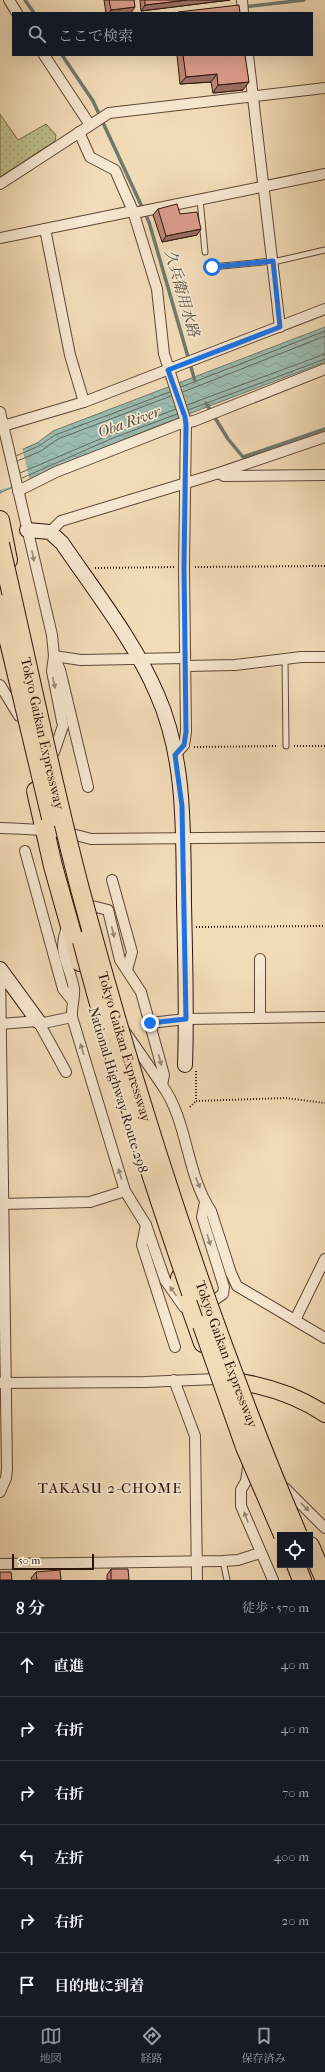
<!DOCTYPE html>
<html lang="ja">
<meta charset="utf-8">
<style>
body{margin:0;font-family:"IM FELL French Canon","Noto Serif JP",serif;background:#20242c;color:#f1f3f6}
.controls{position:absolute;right:12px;bottom:12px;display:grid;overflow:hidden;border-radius:0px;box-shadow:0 4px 16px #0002}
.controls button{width:36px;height:36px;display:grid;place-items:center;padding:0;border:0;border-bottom:1px solid #363941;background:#171b24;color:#f1f3f6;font:20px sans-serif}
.scale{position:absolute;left:12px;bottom:10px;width:82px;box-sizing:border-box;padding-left:4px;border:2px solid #2d150a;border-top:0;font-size:11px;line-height:14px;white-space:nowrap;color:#2d150a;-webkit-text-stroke:3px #f7e8d1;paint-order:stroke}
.stop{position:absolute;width:12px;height:12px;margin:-9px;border:3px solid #1a73e8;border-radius:50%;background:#fff}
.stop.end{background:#1a73e8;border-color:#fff;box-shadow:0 1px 4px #0008}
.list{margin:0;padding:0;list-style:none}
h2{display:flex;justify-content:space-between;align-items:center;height:52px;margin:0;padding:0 16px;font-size:17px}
h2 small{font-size:13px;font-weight:400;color:#9ea1a6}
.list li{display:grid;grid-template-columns:26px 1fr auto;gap:12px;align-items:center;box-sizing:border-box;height:64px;padding:0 16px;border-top:1px solid #363941}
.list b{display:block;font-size:15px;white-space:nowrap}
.list em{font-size:13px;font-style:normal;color:#9ea1a6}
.icon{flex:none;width:22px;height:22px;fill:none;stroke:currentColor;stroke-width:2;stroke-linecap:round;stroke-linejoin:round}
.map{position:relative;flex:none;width:325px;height:1580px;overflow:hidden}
.search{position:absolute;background:#171b24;box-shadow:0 4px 16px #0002;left:12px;right:12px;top:12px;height:44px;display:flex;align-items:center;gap:10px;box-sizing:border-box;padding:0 14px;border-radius:0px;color:#9ea1a6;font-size:15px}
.sheet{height:436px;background:#171b24}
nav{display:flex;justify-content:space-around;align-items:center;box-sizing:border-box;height:56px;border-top:1px solid #363941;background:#171b24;font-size:11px;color:#9ea1a6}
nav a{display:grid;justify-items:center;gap:2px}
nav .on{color:#8c9099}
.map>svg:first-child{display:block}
</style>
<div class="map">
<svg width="325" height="1580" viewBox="0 0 325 1580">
<defs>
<pattern id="grass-dots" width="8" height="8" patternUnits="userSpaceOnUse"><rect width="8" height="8" fill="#bfbf8b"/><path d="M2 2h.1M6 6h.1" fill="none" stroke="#a4a377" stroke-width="1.8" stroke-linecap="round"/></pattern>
<pattern id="water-waves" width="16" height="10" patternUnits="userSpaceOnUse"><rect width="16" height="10" fill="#9bbbb0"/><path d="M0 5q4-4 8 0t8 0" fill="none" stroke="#86a096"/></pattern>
</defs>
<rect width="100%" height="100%" fill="#f2dcb8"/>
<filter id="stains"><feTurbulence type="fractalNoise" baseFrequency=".005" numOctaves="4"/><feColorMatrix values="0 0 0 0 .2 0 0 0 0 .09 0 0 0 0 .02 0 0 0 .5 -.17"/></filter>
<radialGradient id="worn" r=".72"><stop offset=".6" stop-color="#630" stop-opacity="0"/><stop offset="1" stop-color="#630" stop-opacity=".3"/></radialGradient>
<polygon fill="url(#grass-dots)" stroke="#766a4a" points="0,114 18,140 46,124 56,135 55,141 0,177"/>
<path fill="url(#water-waves)" stroke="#6f796e" d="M325 327V362C216 404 106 443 0 493V459L37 443 53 431Z"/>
<polygon fill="#f2dcb8" points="22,447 30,481 0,490 0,456"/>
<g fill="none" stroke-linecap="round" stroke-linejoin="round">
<g stroke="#64685d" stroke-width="1">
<polyline points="181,387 325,331"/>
<polyline points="183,392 325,336"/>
<polyline points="187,405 325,354"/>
<polyline points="188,410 325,359"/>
<polyline points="16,456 39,446 55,435 170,392"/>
<polyline points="17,461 41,451 58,439 171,396"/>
<polyline points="20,473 112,434 176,409"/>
<polyline points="22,478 113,438 177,414"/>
</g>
<g stroke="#6f796e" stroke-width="3.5">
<polyline points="25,0 34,13"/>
<polyline points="244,7 304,0"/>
<polyline points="62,55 93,101 149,222 195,381"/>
<polyline points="206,403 228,439 243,457 325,429"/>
</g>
<defs>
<g id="lane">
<polyline points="200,199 205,252"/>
<polyline points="273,262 325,250"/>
<polyline points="212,267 273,261"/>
<polyline points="285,660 286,746"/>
<polyline points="223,1561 227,1580"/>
</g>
<g id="street">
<polyline points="9,0 17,13"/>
<polyline points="242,0 243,13"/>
<polyline points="44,55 90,125"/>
<polyline points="248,55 280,327"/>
<polyline points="79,132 90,157 115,170 133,211 157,289 164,354 186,422 184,567 186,732 184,745 175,755"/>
<polyline points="0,184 109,113 325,88"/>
<polyline points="134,213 325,174"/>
<polyline points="45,229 70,355 84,402"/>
<polyline points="0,238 133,211"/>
<polyline points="0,412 52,635 54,656 52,671 63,726 54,752"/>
<polyline points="3,426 84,402 325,309"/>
<polyline points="219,473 325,437"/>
<polyline points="18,491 56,472 179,424 194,421 325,369"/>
<polyline points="50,532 61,521 219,473 224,476 325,475"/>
<polyline points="54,656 60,670 88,787"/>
<polyline points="54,656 81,660 185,658"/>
<polyline points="186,666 235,665 301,657 325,657"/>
<polyline points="0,685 19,716"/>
<path d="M0 828C31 829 61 830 91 839L325 837"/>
<polyline points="25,851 63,989 72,1000"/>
<polyline points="112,880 132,952 127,970"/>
<path d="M92 906 108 910 120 960 141 992 164 1075 162 1085C188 1121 186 1174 211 1211L231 1273 237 1286 325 1338"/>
<path d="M68 925C56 954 69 961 74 989 75 998 71 1008 72 1017L125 1191 146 1225 165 1280 184 1307"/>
<polyline points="260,959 260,1017"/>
<polyline points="0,970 7,1469 6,1478 0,1492"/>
<polyline points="150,1023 186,1019 325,1017"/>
<polyline points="0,1024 38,1021 66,1072"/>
<polyline points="39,1024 72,1017"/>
<polyline points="126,1033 162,1085"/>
<polyline points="205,1202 202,1217 224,1287 223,1294 213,1301"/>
<polyline points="0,1204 90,1202 125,1191"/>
<polyline points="146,1225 142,1245 175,1347"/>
<polyline points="295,1320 325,1259"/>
<polyline points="174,1380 195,1436 197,1580"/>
<polyline points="0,1383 145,1382 217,1379"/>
<polyline points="249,1461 246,1481 241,1490 241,1506 273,1580"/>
<polyline points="285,1488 325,1528"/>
<polyline points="0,1564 223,1561 238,1560 260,1553"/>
</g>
<g id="secondary">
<path d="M27 530 50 532 62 543C94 590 135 642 157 694 186 759 183 832 184 902 185 956 187 1010 185 1065"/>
<polyline points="0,969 38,1021"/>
</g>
<path id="primary" d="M226 1380C261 1384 295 1394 325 1414"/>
<g id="highway">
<polyline points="0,520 8,560"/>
<polyline points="36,791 53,866 80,962"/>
<polyline points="180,1278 203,1343"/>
<polyline points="310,1546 325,1580"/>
<polyline points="296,1565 302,1580"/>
</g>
</defs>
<use href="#lane" stroke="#5e4736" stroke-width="7"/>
<use href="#street" stroke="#5e4736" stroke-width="12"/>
<use href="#secondary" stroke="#2d150a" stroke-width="16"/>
<use href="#primary" stroke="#2d150a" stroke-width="18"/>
<use href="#highway" stroke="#2d150a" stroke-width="20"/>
<g stroke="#2d150a" stroke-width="2" stroke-dasharray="1 2" stroke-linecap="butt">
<polyline points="195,567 325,566"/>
<polyline points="95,568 174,567"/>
<polyline points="294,746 325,746"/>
<polyline points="194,747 278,746"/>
<polyline points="196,927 325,926"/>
<polyline points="196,1071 196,1101 285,1098 325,1103"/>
<polyline points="190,1107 196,1101"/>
</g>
<use href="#lane" stroke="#f7e8d1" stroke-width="5"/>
<use href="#street" stroke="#f7e8d1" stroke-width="10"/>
<use href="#secondary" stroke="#f7e8d1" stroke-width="14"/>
<use href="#primary" stroke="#f2dcb8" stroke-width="16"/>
<use href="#highway" stroke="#f2dcb8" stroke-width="18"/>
<defs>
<g id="highway-bridge">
<path id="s1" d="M0 544C27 659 50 775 80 889 139 1109 209 1326 298 1535"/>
<polyline points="0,604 51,818"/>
<path d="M82 941C113 1061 151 1177 191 1293"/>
<polyline points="202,1325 245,1447 283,1535"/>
</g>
</defs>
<use href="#highway-bridge" stroke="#2d150a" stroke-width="20" stroke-linecap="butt"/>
<use href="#highway-bridge" stroke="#f2dcb8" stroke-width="18"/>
</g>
<g fill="#be8879" stroke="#2d150a">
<polygon points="104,0 134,0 131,13 106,13"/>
<polygon points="140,0 230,0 141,11"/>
<polygon points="177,55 245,55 243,90 213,93 211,82 180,84"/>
<polygon points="158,209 180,214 197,235 162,242 153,215"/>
<polygon points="111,1569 129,1580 107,1580 107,1575"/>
<polygon points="36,1572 61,1580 32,1580 31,1578"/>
</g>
<g fill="#9b6f63" stroke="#2d150a">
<polygon points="187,0 230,0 141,11 145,5"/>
<polygon points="135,7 131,13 109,13 111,10"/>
<polygon points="217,74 211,82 180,84 186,77"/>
<polygon points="249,82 243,90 213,93 218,85"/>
<polygon points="201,229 197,235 162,242 166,236"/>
</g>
<g fill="#dd9e8d" stroke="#2d150a">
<polygon points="109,0 134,0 135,7 111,10"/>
<polygon points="145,0 187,0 145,5"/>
<polygon points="239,5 240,13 178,13 178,12"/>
<polygon points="183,55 245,55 249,82 218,85 217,74 186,77"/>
<polygon points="177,204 180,214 197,212 201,229 166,236 158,209"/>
<polygon points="111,1569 128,1569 129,1580 111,1580"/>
<polygon points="60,1570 61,1580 37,1580 36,1572"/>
<polygon points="0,1572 11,1572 12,1580 0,1580"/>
</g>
<defs><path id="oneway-solid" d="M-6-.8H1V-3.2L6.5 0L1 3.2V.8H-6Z"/></defs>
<g fill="#9c8977">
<use href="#oneway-solid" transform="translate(33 556) rotate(78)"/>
<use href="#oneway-solid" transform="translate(54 683) rotate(78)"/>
<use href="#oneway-solid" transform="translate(113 932) rotate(76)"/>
<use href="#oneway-solid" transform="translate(82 1049) rotate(-107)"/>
<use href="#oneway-solid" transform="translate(160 1060) rotate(75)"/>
<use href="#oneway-solid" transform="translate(120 1174) rotate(-107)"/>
<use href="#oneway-solid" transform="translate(198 1183) rotate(69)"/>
<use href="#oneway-solid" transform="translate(209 1240) rotate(73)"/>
<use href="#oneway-solid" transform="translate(173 1291) rotate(-125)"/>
<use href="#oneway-solid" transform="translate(305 1507) rotate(45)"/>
<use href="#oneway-solid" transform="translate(246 1517) rotate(-111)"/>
</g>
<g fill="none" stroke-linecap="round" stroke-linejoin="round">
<polyline stroke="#1a73e8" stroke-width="5" points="150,1023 186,1019 182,806 175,755 184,745 186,732 184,567 186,425 185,417 168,370 280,327 273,261 212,267"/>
</g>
<g text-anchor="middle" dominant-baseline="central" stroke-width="3.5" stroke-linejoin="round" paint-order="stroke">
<g font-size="14" fill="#2d150a" stroke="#f7e8d1">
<text stroke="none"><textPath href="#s1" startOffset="194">Tokyo Gaikan Expressway</textPath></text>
<text stroke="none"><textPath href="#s1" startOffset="518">Tokyo Gaikan Expressway</textPath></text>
<text transform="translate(118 1090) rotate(73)">National Highway Route 298</text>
<text stroke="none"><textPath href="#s1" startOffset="842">Tokyo Gaikan Expressway</textPath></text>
</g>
<g font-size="15" font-style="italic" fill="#544f44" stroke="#f7e8d1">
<text transform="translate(182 293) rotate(74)">久兵衛用水路</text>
<text transform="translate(129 422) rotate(-20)">Oba River</text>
</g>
<g font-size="15" letter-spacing="1" fill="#2d150a" stroke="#f7e8d1">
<text x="110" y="1488">TAKASU 2-CHOME</text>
</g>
</g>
<rect width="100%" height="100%" filter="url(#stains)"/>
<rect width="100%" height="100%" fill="url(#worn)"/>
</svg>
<div class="controls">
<button><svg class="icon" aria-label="locate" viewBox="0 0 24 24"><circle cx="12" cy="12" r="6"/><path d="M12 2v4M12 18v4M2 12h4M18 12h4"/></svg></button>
</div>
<div class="scale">50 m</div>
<div class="stop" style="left:212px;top:267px"></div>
<div class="stop end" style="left:150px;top:1023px"></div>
<div class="search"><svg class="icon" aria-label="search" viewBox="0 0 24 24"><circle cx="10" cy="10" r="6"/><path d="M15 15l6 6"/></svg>ここで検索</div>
</div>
<section class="sheet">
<h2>8 分<small>徒歩 · 570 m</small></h2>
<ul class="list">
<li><svg class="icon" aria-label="ahead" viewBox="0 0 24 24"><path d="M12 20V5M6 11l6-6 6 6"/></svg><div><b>直進</b></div><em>40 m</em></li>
<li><svg class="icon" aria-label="right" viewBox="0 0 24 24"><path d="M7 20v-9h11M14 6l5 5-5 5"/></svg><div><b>右折</b></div><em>40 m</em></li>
<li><svg class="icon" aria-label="right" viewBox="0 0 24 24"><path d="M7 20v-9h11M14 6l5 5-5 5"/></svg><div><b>右折</b></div><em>70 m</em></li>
<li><svg class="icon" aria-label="left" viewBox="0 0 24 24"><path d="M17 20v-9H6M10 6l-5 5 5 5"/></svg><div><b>左折</b></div><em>400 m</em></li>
<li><svg class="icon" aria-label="right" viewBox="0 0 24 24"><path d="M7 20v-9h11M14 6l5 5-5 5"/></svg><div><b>右折</b></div><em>20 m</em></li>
<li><svg class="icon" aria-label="arrive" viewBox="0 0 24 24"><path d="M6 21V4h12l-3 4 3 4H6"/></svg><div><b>目的地に到着</b></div></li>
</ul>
</section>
<nav>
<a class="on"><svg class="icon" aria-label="map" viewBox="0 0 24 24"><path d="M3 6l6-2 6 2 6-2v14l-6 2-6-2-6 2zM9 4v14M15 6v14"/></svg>地図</a>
<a><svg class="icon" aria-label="directions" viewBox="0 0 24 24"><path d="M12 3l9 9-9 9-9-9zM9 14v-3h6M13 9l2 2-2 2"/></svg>経路</a>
<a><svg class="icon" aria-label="saved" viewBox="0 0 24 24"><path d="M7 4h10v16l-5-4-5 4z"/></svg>保存済み</a>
</nav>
